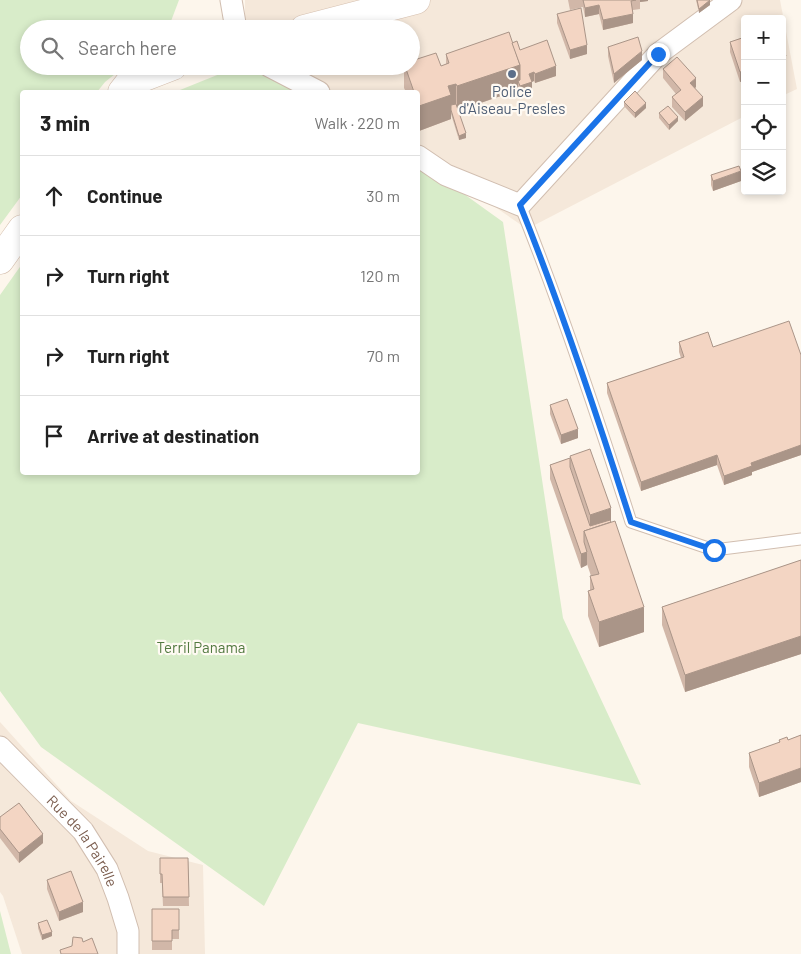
<!DOCTYPE html>
<meta charset="utf-8">
<style>
body{margin:0;font-family:Barlow,sans-serif;background:#f2f2f2;color:#222}
.controls{position:absolute;right:15px;top:15px;display:grid;overflow:hidden;border-radius:5px;box-shadow:0 2px 8px #0003}
.controls button{width:45px;height:45px;display:grid;place-items:center;padding:0;border:0;border-bottom:1px solid #e0e0e0;background:#fff;color:#222;font:25px sans-serif}
.stop{position:absolute;width:15px;height:15px;margin:-11px;border:4px solid #1a73e8;border-radius:50%;background:#fff}
.stop.end{background:#1a73e8;border-color:#fff;box-shadow:0 1px 5px #0008}
.list{margin:0;padding:0;list-style:none}
h2{display:flex;justify-content:space-between;align-items:center;height:65px;margin:0;padding:0 20px;font-size:21px}
h2 small{font-size:16px;font-weight:400;color:#767676}
.list li{display:grid;grid-template-columns:32px 1fr auto;gap:15px;align-items:center;box-sizing:border-box;height:80px;padding:0 20px;border-top:1px solid #e0e0e0}
.list b{display:block;font-size:19px;white-space:nowrap}
.list em{font-size:16px;font-style:normal;color:#767676}
.icon{flex:none;width:28px;height:28px;fill:none;stroke:currentColor;stroke-width:2;stroke-linecap:round;stroke-linejoin:round}
.map{position:relative;flex:none;width:801px;height:954px;overflow:hidden}
.search{position:absolute;background:#fff;box-shadow:0 2px 8px #0003;left:20px;top:20px;width:400px;height:55px;display:flex;align-items:center;gap:12px;box-sizing:border-box;padding:0 18px;border-radius:28px;color:#767676;font-size:19px}
.panel{position:absolute;background:#fff;box-shadow:0 2px 8px #0003;left:20px;top:90px;width:400px;height:385px;border-radius:5px}
.map>svg:first-child{display:block}
</style>
<div class="map">
<svg width="801" height="954" viewBox="0 0 801 954">
<rect width="100%" height="100%" fill="#fdf6ec"/>
<g fill="#f5e8da">
<polygon points="245,0 780,0 797,89 782,96 782,19 745,19 745,116 527,229 418,154 418,92 329,92 292,66 411,66 411,29 245,29"/>
<polygon points="0,722 71,801 148,851 203,865 205,954 22,954 3,896 0,892"/>
</g>
<g fill="#d8ecc9">
<polygon points="0,0 179,0 168,29 29,29 29,66 125,66 105,82 97,92 22,92 22,195 0,225"/>
<polygon points="237,67 302,79 321,92 175,92"/>
<polygon points="418,161 503,222 563,618 641,785 358,723 264,906 41,747 0,691 0,295 22,264 22,472 418,472"/>
<polygon points="0,911 11,954 0,954"/>
</g>
<g fill="none" stroke-linecap="round" stroke-linejoin="round">
<defs>
<path id="lane" d="M520 205C562 309 597 415 631 522L714 550 801 539"/>
<g id="street">
<polyline points="231,0 236,29"/>
<polyline points="269,66 319,92"/>
<polyline points="418,156 446,175 520,205 658,54 731,0"/>
<path id="s1" d="M0 747 83 831 107 869 118 898 128 931V954"/>
</g>
<g id="secondary">
<polyline points="304,29 416,0"/>
<polyline points="122,92 129,83 173,66"/>
<polyline points="0,260 22,229"/>
</g>
</defs>
<use href="#lane" stroke="#d1beb0" stroke-width="13"/>
<use href="#street" stroke="#d1beb0" stroke-width="23"/>
<use href="#secondary" stroke="#d6c0b0" stroke-width="29"/>
<use href="#lane" stroke="#fff" stroke-width="11"/>
<use href="#street" stroke="#fff" stroke-width="21"/>
<use href="#secondary" stroke="#fff" stroke-width="28"/>
</g>
<g fill="#d1b7a8">
<polygon points="568,0 648,0 648,1 640,2 640,9 633,10 633,23 603,30 599,14 585,17 583,7 570,10"/>
<polygon points="696,0 710,0 710,5 699,13"/>
<polygon points="557,14 587,54 570,59 557,23"/>
<polygon points="745,37 745,80 740,82 730,52 730,42"/>
<polygon points="512,43 520,50 556,76 535,83 534,81 532,82 532,92 520,96 518,90 458,111 466,138 459,140 451,114 451,119 419,131 418,127 418,92 406,92 404,88 404,66 441,66 446,64 446,54"/>
<polygon points="608,47 642,60 614,83 608,56"/>
<polygon points="663,69 696,87 695,88 703,106 685,121 672,107 672,97 676,94 663,78"/>
<polygon points="624,102 646,108 635,118 624,106"/>
<polygon points="659,113 678,121 669,130 659,118"/>
<polygon points="711,175 741,181 713,191 711,185"/>
<polygon points="679,342 713,347 801,355 801,455 752,472 752,475 724,485 717,465 641,491 607,393 607,383 681,358 679,352"/>
<polygon points="550,405 578,438 561,444 550,414"/>
<polygon points="570,456 611,522 644,632 599,647 588,616 588,591 590,591 590,576 591,576 587,564 587,565 581,568 550,479 550,465 570,458"/>
<polygon points="801,560 801,654 685,692 662,625 662,607"/>
<polygon points="801,735 801,782 759,797 749,767 749,753 779,743 779,740 788,740"/>
<polygon points="0,817 43,843 19,863 0,838"/>
<polygon points="160,858 188,858 189,906 163,906 162,883 160,883"/>
<polygon points="47,880 83,912 59,921 47,889"/>
<polygon points="152,909 179,909 179,939 172,939 172,950 152,950"/>
<polygon points="38,923 52,936 42,940 38,928"/>
</g>
<g fill="#aa9588">
<polygon points="640,0 648,0 648,1 640,2"/>
<polygon points="710,0 710,5 699,13 699,9"/>
<polygon points="599,5 599,14 585,17 585,8"/>
<polygon points="633,14 633,23 603,30 603,20"/>
<polygon points="587,45 587,54 570,59 570,50"/>
<polygon points="642,51 642,60 614,83 614,74"/>
<polygon points="786,56 786,66 782,67 782,58"/>
<polygon points="520,65 532,82 532,92 520,96 520,86 518,81 518,90 457,111 457,86"/>
<polygon points="556,66 556,76 535,83 535,74"/>
<polygon points="745,71 745,80 740,82 740,72"/>
<polygon points="534,72 534,81 529,83 529,74"/>
<polygon points="696,78 696,87 690,93 690,83"/>
<polygon points="456,84 456,108 451,110 451,119 419,131 419,106 441,86"/>
<polygon points="703,97 703,106 685,121 685,112"/>
<polygon points="646,103 646,108 635,118 635,113"/>
<polygon points="678,117 678,121 669,130 669,125"/>
<polygon points="466,133 466,138 459,140 459,136"/>
<polygon points="741,171 741,181 713,191 713,181"/>
<polygon points="578,429 578,438 561,444 561,435"/>
<polygon points="801,445 801,455 752,472 752,475 724,485 724,476 751,463"/>
<polygon points="717,455 717,465 641,491 641,482"/>
<polygon points="611,508 611,533 590,540 590,515"/>
<polygon points="587,552 587,565 581,568 581,554"/>
<polygon points="644,607 644,632 599,647 599,622"/>
<polygon points="801,636 801,654 685,692 685,675"/>
<polygon points="801,768 801,782 759,797 759,783"/>
<polygon points="43,834 43,843 19,863 19,853"/>
<polygon points="83,902 83,912 59,921 59,912"/>
<polygon points="52,932 52,936 42,940 42,935"/>
</g>
<g fill="#f3d5c3" stroke="#aa9588">
<polygon points="583,0 636,0 631,1 633,14 603,20 599,5 585,8"/>
<polygon points="697,0 710,0 699,9"/>
<polygon points="581,8 587,45 570,50 557,14"/>
<polygon points="509,32 520,65 457,86 456,84 448,86 451,95 419,106 418,102 418,92 414,92 405,66 411,66 411,61 436,53 441,66 449,63 446,54"/>
<polygon points="638,37 642,51 614,74 608,47"/>
<polygon points="745,37 745,71 740,72 730,42"/>
<polygon points="547,40 556,66 535,74 534,72 529,74 532,82 520,86 518,81 520,80 520,65 512,43 517,41 520,50"/>
<polygon points="782,46 786,56 782,58"/>
<polygon points="677,57 696,78 690,83 703,97 685,112 672,97 681,90 663,69"/>
<polygon points="635,91 646,103 635,113 624,102"/>
<polygon points="456,104 466,133 459,136 451,110 451,105"/>
<polygon points="668,106 678,117 669,125 659,113"/>
<polygon points="739,166 741,171 713,181 711,175"/>
<polygon points="789,321 801,355 801,445 751,463 752,466 724,476 717,455 641,482 607,383 684,357 679,342 708,332 713,347"/>
<polygon points="567,399 578,429 561,435 550,405"/>
<polygon points="590,449 611,508 590,515 570,456"/>
<polygon points="570,458 570,467 590,526 610,520 611,522 584,531 584,542 587,552 581,554 550,465"/>
<polygon points="615,521 644,607 599,622 588,591 594,589 590,576 599,574 584,531"/>
<polygon points="801,560 801,636 685,675 662,607"/>
<polygon points="801,735 801,768 759,783 749,753 780,742 779,740 787,737 788,740"/>
<polygon points="19,803 43,834 19,853 0,829 0,817"/>
<polygon points="160,858 188,858 189,897 163,897 162,874 160,874"/>
<polygon points="71,871 83,902 59,912 47,880"/>
<polygon points="152,909 179,909 179,930 172,930 172,941 152,941"/>
<polygon points="47,920 52,932 42,935 38,923"/>
<polygon points="73,937 82,938 83,942 92,938 98,954 61,954 60,950 72,946"/>
</g>
<g fill="none" stroke-linecap="round" stroke-linejoin="round">
<path stroke="#1a73e8" stroke-width="6" d="M658 54 520 205C562 309 597 415 631 522L714 550"/>
</g>
<circle fill="#5c6f8a" stroke="#fffaf3" stroke-width="2" cx="512" cy="74" r="5"/>
<g text-anchor="middle" dominant-baseline="central" stroke-width="4.5" stroke-linejoin="round" paint-order="stroke">
<g font-size="15" fill="#4e5e75" stroke="#fffaf3">
<text x="512" y="91">Police<tspan x="512" dy="17">d'Aiseau-Presles</tspan></text>
</g>
<g font-size="15" fill="#537a41" stroke="#fffaf3">
<text x="201" y="647">Terril Panama</text>
</g>
<g font-size="15" fill="#7a5c4d" stroke="#fffaf3">
<text stroke="none"><textPath href="#s1" startOffset="126">Rue de la Pairelle</textPath></text>
</g>
</g>
</svg>
<div class="controls">
<button>+</button>
<button>−</button>
<button><svg class="icon" aria-label="locate" viewBox="0 0 24 24"><circle cx="12" cy="12" r="6"/><path d="M12 2v4M12 18v4M2 12h4M18 12h4"/></svg></button>
<button><svg class="icon" aria-label="layers" viewBox="0 0 24 24"><path d="M12 4l9 5-9 5-9-5zM3 14l9 5 9-5"/></svg></button>
</div>
<div class="stop" style="left:714px;top:550px"></div>
<div class="stop end" style="left:658px;top:54px"></div>
<div class="search"><svg class="icon" aria-label="search" viewBox="0 0 24 24"><circle cx="10" cy="10" r="6"/><path d="M15 15l6 6"/></svg>Search here</div>
<section class="panel">
<h2>3 min<small>Walk · 220 m</small></h2>
<ul class="list">
<li><svg class="icon" aria-label="ahead" viewBox="0 0 24 24"><path d="M12 20V5M6 11l6-6 6 6"/></svg><div><b>Continue</b></div><em>30 m</em></li>
<li><svg class="icon" aria-label="right" viewBox="0 0 24 24"><path d="M7 20v-9h11M14 6l5 5-5 5"/></svg><div><b>Turn right</b></div><em>120 m</em></li>
<li><svg class="icon" aria-label="right" viewBox="0 0 24 24"><path d="M7 20v-9h11M14 6l5 5-5 5"/></svg><div><b>Turn right</b></div><em>70 m</em></li>
<li><svg class="icon" aria-label="arrive" viewBox="0 0 24 24"><path d="M6 21V4h12l-3 4 3 4H6"/></svg><div><b>Arrive at destination</b></div></li>
</ul>
</section>
</div>
